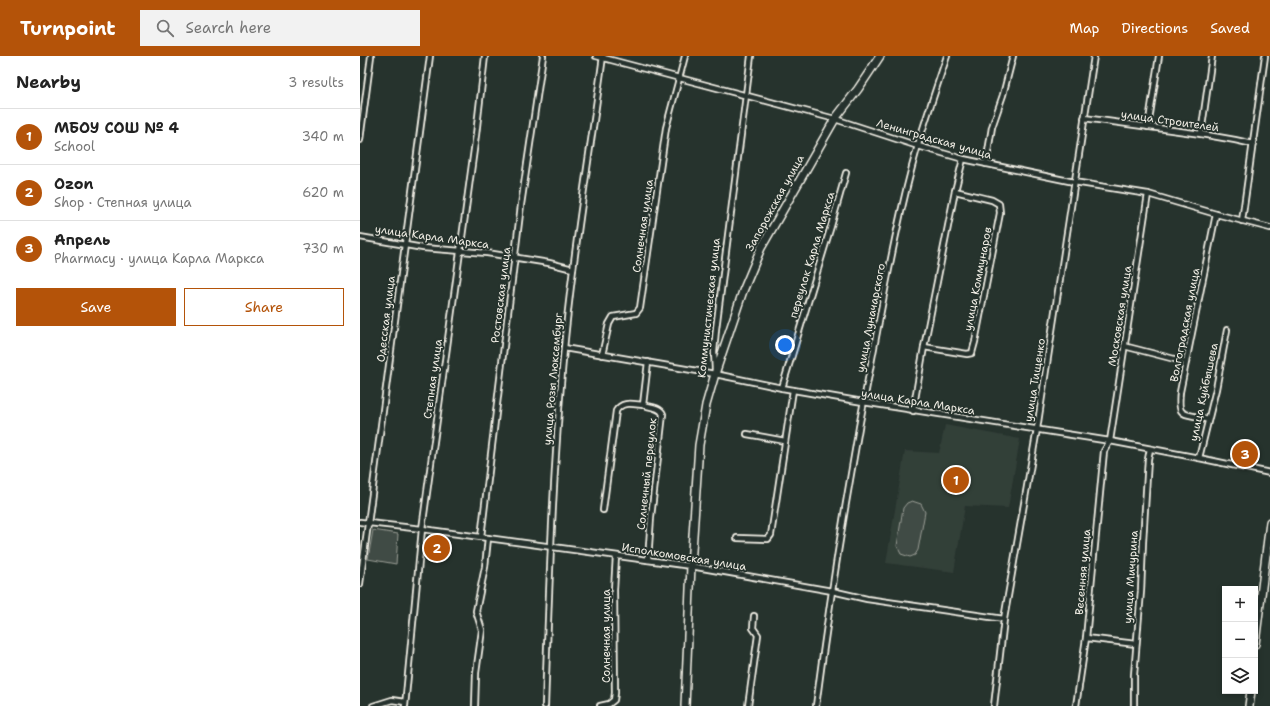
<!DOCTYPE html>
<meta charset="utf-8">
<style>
body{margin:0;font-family:"Shantell Sans",sans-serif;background:#f2f2f2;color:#222}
.controls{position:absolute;right:12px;bottom:12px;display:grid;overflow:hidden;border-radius:0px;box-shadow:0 2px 6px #0003}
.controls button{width:36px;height:36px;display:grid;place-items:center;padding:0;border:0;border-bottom:1px solid #e0e0e0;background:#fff;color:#222;font:20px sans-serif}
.you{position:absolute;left:425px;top:289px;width:14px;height:14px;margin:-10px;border:3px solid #fff;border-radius:50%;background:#1a73e8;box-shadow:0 0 0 6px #1a73e833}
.badge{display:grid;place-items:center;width:26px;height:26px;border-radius:50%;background:#b45309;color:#fff;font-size:13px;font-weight:700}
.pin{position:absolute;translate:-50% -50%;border:2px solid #fff;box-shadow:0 1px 4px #0006}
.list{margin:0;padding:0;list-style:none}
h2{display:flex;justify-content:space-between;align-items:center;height:52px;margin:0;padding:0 16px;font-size:17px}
h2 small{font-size:13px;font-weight:400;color:#767676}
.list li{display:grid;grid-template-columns:26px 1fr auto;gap:12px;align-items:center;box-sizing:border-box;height:56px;padding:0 16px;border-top:1px solid #e0e0e0}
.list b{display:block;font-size:15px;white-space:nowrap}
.list p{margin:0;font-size:13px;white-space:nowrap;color:#767676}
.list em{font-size:13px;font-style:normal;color:#767676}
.actions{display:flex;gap:8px;padding:12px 16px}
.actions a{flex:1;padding:9px 0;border:1px solid #b45309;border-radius:0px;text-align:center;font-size:14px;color:#b45309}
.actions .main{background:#b45309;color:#fff}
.icon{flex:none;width:22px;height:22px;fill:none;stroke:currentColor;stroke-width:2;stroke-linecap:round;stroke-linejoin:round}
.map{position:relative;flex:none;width:910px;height:650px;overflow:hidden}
header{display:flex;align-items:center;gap:24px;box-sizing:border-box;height:56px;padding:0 20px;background:#b45309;color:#fff}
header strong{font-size:19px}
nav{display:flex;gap:22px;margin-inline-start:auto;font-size:14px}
.search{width:280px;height:36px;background:#f2f2f2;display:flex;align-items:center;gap:10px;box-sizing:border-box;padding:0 14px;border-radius:0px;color:#767676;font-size:15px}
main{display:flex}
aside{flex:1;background:#fff}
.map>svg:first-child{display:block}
</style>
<header>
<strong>Turnpoint</strong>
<div class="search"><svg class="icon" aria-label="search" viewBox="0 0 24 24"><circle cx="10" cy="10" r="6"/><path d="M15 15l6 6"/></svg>Search here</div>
<nav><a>Map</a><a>Directions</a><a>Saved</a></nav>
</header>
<main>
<aside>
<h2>Nearby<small>3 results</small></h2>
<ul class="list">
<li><span class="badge">1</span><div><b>МБОУ СОШ № 4</b><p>School</p></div><em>340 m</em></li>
<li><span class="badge">2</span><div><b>Ozon</b><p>Shop · Степная улица</p></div><em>620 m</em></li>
<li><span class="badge">3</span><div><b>Апрель</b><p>Pharmacy · улица Карла Маркса</p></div><em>730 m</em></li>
</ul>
<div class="actions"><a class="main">Save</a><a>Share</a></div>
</aside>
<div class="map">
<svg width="910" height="650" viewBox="0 0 910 650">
<rect width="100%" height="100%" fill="#26332d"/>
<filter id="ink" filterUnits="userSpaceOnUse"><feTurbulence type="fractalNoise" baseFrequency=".025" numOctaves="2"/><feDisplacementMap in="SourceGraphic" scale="8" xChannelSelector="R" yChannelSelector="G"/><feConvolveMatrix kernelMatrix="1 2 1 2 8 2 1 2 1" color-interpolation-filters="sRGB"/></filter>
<g filter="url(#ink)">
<polygon fill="#333f39" points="585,369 660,383 648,452 605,450 594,516 526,507 545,395 579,397"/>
<g fill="#414b45" stroke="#9a9e96">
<polygon points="552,445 561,448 565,456 558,494 555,499 550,501 541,498 537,490 543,452 547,447"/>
<polygon points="13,474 38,478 36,508 8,503"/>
</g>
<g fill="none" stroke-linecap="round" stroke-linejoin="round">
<defs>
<g id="street">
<polyline points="236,0 475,63 558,90 603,103 714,126 788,138 856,158 910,172"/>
<polyline points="724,62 841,78 875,84 893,88"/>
<polyline points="788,71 799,0"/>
<polyline points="841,78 852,0"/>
<polyline points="0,84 11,0"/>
<polyline points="626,108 632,71 643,39 653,0"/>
<polyline points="882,165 905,0"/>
<polyline points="0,181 63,192 127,197 189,207 213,213"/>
<polyline points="764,290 826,306"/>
<polyline points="564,291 607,298 612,297 615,286 640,157 639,148 632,144 595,135"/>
<polyline points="204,292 355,318 422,332 503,346 750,385 839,402 910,417"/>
<polyline points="242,299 249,268 253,261 276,257 280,252 306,72 325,0"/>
<polyline points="355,314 354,296 356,273 391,0"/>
<polyline points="422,332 471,170 486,117"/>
<path d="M283 349C290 351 300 351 303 358L291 461 288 504"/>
<polyline points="553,355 564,291 595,135 603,103"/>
<path d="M848 364C825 355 817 365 820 336L856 158"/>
<polyline points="387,378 425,385"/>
<polyline points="839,402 856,333 867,274"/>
<path d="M243 454 256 355C262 345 272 348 283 349L288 306"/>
<polyline points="0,466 62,473 331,510 472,535 507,543 644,563"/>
<polyline points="121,481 161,149 183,0"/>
<polyline points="377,482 408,483 411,479 433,334"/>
<polyline points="0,528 70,0"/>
<polyline points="726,582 776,588"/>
<polyline points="13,650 32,644 45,646"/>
<polyline points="45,650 62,473 116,79 125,0"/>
<polyline points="115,650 116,617 122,574 116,555 125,511 128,482"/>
<path d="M185 650C189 531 193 412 204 293 213 195 230 98 243 0"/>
<polyline points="240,650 249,648 254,644 255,637 254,534 256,500"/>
<polyline points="388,650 398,579 393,572 394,560"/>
<path d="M456 650C472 526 492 403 516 281 528 217 540 152 558 89 567 59 577 30 587 0"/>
<polyline points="634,650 644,563 677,373 734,0"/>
<polyline points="716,650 726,582 744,395 750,385 788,138"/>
<polyline points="774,650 774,619 781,535 783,486 788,403 790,393"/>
</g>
<g id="secondary">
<polyline points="895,588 910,466"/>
<polyline points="325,650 331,510 339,389 346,349 355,318 383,235 401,192 475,63 498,33 520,0"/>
<polyline points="889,650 891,635"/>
</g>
</defs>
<use href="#street" stroke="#f4f1e8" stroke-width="8"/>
<use href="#secondary" stroke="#f4f1e8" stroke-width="10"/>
<use href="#street" stroke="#26332d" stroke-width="4.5"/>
<use href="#secondary" stroke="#26332d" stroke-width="7"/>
</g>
</g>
<g text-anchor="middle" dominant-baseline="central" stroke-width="4" stroke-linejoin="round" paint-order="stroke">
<g font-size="11" fill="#f4f1e8" stroke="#26332d">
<text transform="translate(810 65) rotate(8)">улица Строителей</text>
<text transform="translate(574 83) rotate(16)">Ленинградская улица</text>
<text transform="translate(415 147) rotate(-61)">Запорожская улица</text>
<text transform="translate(283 170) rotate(-82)">Солнечная улица</text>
<text transform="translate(72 181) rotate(8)">улица Карла Маркса</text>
<text transform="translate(452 199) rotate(-73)">переулок Карла Маркса</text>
<text transform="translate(618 223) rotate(-79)">улица Коммунаров</text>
<text transform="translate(141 239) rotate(-83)">Ростовская улица</text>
<text transform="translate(349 252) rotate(-84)">Коммунистическая улица</text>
<text transform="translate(760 260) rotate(-81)">Московская улица</text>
<text transform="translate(511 262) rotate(-79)">улица Луначарского</text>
<text transform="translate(26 263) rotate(-83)">Одесская улица</text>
<text transform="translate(825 269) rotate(-79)">Волгоградская улица</text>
<text transform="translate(73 323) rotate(-82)">Степная улица</text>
<text transform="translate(193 323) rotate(-85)">улица Розы Люксембург</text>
<text transform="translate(675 324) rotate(-81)">улица Тищенко</text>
<text transform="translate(844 336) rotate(-78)">улица Куйбышева</text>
<text transform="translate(558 346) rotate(9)">улица Карла Маркса</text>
<text transform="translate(287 418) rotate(-84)">Солнечный переулок</text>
<text transform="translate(324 501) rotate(9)">Исполкомовская улица</text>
<text transform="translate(723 516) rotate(-85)">Весенняя улица</text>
<text transform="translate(771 521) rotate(-86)">улица Мичурина</text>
<text transform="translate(246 580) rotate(-90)">Солнечная улица</text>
</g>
</g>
</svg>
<div class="controls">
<button>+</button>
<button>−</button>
<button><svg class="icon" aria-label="layers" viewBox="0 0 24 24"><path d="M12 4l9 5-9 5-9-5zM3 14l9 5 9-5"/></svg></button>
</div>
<div class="you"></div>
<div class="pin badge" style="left:596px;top:424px">1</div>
<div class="pin badge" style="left:77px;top:492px">2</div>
<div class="pin badge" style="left:885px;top:398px">3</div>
</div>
</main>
